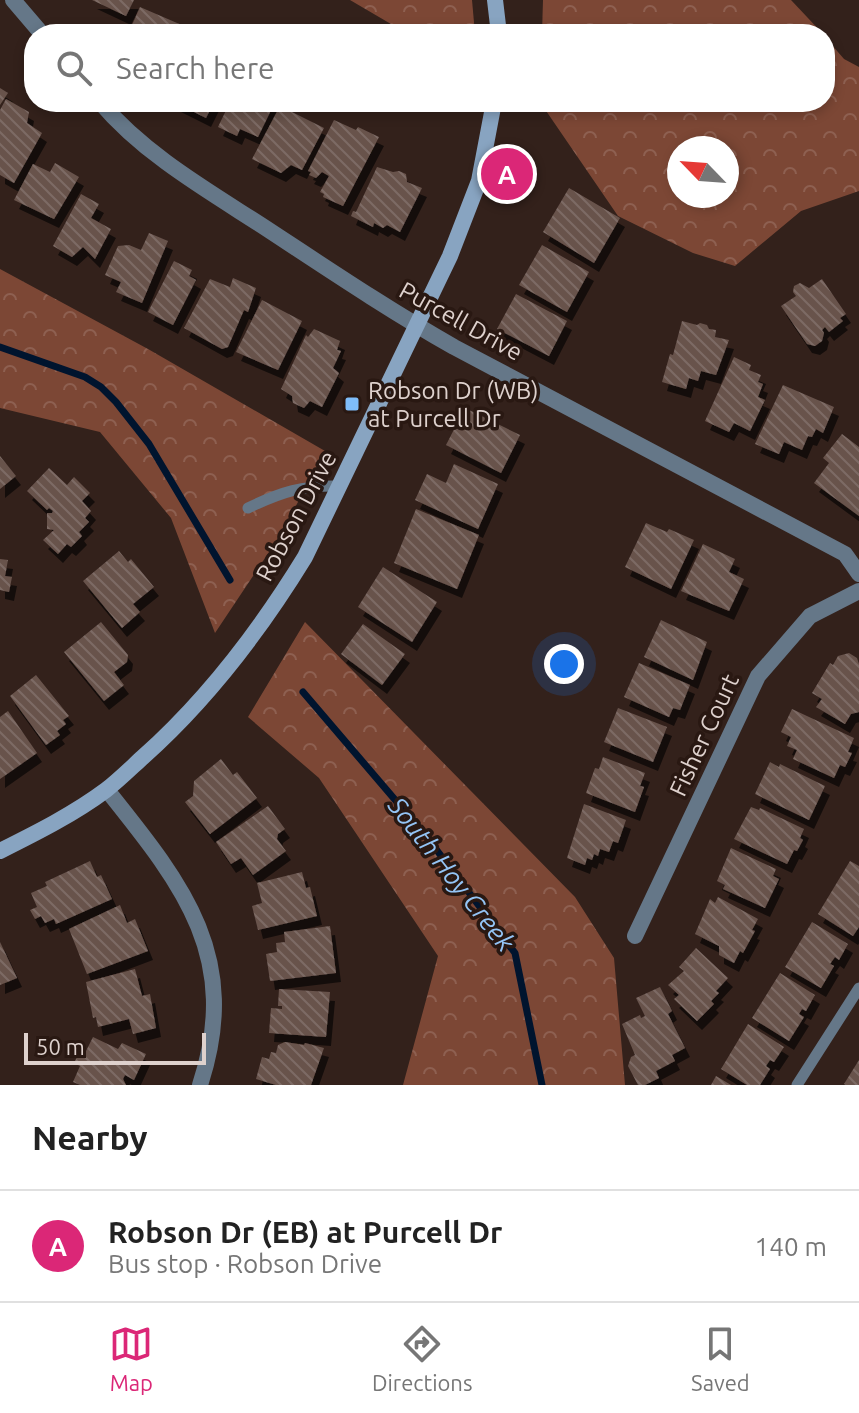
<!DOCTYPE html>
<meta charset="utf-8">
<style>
body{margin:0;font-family:Ubuntu,sans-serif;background:#f2f2f2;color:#222}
.compass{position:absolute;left:667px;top:136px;width:72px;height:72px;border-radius:50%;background:#fff;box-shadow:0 4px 12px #0003;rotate:295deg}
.scale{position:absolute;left:24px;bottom:20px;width:182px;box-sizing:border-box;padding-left:8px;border:4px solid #ded1cd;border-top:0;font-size:22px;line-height:28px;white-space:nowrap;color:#ded1cd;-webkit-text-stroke:6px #291812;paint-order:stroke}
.you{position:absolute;left:564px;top:664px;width:28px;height:28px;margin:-20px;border:6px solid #fff;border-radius:50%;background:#1a73e8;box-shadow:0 0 0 12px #1a73e833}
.badge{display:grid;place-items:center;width:52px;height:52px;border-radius:50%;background:#db2777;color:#fff;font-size:26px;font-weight:700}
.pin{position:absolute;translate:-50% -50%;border:4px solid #fff;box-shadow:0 2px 8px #0006}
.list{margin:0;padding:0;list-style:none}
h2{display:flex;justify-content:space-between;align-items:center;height:104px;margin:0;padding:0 32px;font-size:34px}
h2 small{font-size:26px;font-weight:400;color:#767676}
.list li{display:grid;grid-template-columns:52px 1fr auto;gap:24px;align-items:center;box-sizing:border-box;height:112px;padding:0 32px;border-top:2px solid #e0e0e0}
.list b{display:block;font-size:30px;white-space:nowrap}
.list p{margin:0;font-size:26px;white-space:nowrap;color:#767676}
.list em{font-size:26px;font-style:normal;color:#767676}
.icon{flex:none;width:44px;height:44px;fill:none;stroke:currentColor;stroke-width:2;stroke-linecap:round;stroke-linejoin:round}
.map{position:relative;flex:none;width:859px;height:1085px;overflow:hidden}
.search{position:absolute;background:#fff;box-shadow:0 4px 12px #0003;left:24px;right:24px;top:24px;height:88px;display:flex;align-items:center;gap:20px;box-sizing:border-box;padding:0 28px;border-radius:32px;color:#767676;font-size:30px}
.sheet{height:216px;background:#fff}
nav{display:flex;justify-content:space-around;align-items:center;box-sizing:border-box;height:112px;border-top:2px solid #e0e0e0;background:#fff;font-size:22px;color:#767676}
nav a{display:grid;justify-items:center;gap:4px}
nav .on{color:#db2777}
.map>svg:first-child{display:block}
</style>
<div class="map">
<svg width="859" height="1085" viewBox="0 0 859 1085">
<defs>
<pattern id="forest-crowns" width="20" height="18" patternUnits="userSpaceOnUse" patternTransform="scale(2)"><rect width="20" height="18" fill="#7c4735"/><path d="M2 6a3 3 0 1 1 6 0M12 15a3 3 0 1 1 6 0" fill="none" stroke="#8e6051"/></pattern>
<pattern id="building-back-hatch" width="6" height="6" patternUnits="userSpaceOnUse" patternTransform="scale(2)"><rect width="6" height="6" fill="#68534c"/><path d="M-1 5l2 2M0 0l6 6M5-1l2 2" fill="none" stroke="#7d6b65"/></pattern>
<filter id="shadow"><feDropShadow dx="5" dy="9" stdDeviation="0" flood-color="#0009"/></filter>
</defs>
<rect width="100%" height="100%" fill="#33211b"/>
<g fill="url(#forest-crowns)" fill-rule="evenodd">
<polygon points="350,0 472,0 475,34 408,34"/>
<polygon points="543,0 791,0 823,34 542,34"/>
<path d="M825 37 844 59 859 67V191L801 211 735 266 693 253 618 216 540 102H825ZM727 148V196H679V148Z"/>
<polygon points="0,269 148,349 325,451 281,534 215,633 171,518 100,432 0,408"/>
<polygon points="305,622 575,897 614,958 625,1085 403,1085 438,956 319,778 248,717"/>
</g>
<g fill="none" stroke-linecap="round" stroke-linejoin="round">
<g stroke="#00142e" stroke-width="7">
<polyline points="0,347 85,377 101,387 116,402 149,444 230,580"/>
<polyline points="303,692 426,836 515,953 542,1085"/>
</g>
</g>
<g fill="url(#building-back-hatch)" filter="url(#shadow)">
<polygon points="92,0 134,0 126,16"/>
<polygon points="140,7 184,26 181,34 128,34"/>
<polygon points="0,88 8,93 0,105"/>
<polygon points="6,99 29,112 27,123 42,133 14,183 0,175 0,110"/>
<polygon points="174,102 214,102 206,118"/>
<polygon points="230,102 275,102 258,137 240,129 237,136 218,127"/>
<polygon points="280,106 324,128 302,170 291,165 281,173 252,159"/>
<polygon points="334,120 356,130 358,127 379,137 343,206 323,197 324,194 320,192 329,176 322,172 316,178 309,175 311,172 308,171"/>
<polygon points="55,163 79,177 54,219 14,200 33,164 50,172"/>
<polygon points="377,167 393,172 399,171 406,174 407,182 422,188 400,232 387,225 383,228 374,223 373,227 351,216 353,211 356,212"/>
<polygon points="569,188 620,218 594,263 543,232"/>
<polygon points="81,194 99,204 91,218 111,229 95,259 83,247 72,257 53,246"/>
<polygon points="149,233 168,241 142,303 116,292 121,282 105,275 118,246 129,245 141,250"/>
<polygon points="542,245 589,272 567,312 519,285"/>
<polygon points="174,261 192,270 189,276 196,280 173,325 148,312"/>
<polygon points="233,278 256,288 248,312 244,310 228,347 222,349 184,328 210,279 230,287"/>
<polygon points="822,279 846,314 840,318 843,321 829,332 825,327 822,330 824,333 822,341 815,346 807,344 781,306 796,296 793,292 794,286 800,283 809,288"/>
<polygon points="516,294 567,321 549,356 497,329"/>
<polygon points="262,300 302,321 278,370 236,352"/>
<polygon points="682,321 697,325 700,323 707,325 709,329 716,330 715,337 729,340 716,375 701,371 698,381 689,378 686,389 662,382 670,354 673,355"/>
<polygon points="314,329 340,341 337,350 341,351 333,368 339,373 322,407 310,401 304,408 293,403 292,396 281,389 306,335 308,337"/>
<polygon points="734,357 751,365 749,370 761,375 758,382 763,384 758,397 765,400 750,431 734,423 729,432 705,421"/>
<polygon points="783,385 834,407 823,433 816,429 812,437 808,436 802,450 784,442 779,454 755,444"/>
<polygon points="465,408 520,435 501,473 446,445"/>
<polygon points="842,434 859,447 859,516 814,483 829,463 823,458"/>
<polygon points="0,456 16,476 0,489"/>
<polygon points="454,464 498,484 478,529 415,500 427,474 446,483"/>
<polygon points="49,468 67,485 74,477 90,493 82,501 91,511 85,518 89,522 79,532 82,536 71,547 67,544 58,554 43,540 54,530 47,529 47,513 52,513 53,511 49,508 47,510 27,491"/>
<polygon points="416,509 479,535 457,589 394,563"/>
<polygon points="646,523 667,532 669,529 694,540 671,589 625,567"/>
<polygon points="703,544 735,559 729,572 744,579 729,611 681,591"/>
<polygon points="119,551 128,562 131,559 154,587 133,604 140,612 122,628 83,581"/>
<polygon points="0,559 8,560 5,576 12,577 9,592 0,590"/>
<polygon points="383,567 437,602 412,642 358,607"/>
<polygon points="661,620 707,642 693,680 644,657"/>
<polygon points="101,622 128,655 127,662 114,672 124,685 104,701 64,652"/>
<polygon points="363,624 405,654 382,685 341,654"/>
<polygon points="849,653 857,658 859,664 859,712 851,714 845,724 816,707 822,699 812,693 830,663 833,665 838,656"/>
<polygon points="639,663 690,685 680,710 673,708 669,717 624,697"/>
<polygon points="36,675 69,716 63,720 66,724 57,731 60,735 46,745 10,696"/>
<polygon points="618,708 667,727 653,762 604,742"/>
<polygon points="792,709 854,738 848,752 852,753 845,767 840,765 834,778 793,759 797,750 787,746 791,737 781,732"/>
<polygon points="8,711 37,753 0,779 0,717"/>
<polygon points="603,757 645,773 640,786 644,787 635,812 586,793 595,768 599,769"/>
<polygon points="221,759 233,775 237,772 257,798 210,834 185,802 193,796 194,781"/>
<polygon points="770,762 779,767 780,764 825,786 809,820 755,794"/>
<polygon points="584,804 626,820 618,843 613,841 609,852 600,849 598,856 594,854 592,860 587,858 585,865 567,858"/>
<polygon points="268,806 285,829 278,834 277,839 286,851 253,875 241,858 231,864 216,842"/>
<polygon points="751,807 759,810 760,808 804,829 800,838 803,840 797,851 794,850 787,864 734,839"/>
<polygon points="731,848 776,869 773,876 779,879 765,908 723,889 725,885 717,881"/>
<polygon points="90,861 97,877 101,875 112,899 56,924 54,919 45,923 41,916 35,919 30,910 37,907 31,893 47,886 45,882"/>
<polygon points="850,861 859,866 859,927 853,936 818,914"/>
<polygon points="302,872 306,888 310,887 317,916 258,930 252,906 262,903 257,883"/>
<polygon points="718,897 758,919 752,930 755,931 743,953 740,951 734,963 719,955 719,946 695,934 710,899 715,903"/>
<polygon points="120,905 127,923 135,919 148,951 87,974 69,929"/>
<polygon points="812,922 848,944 839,960 835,957 830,964 834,966 821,988 785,967"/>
<polygon points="330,926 336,973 270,981 266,954 277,952 276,943 285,942 284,932"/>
<polygon points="0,942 17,978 0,985"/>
<polygon points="696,948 728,978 716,991 719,993 711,1001 714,1004 697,1021 674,999 679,995 668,985 684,971 679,967"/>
<polygon points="135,969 142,996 150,994 156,1028 133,1034 129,1019 98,1027 96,1017 93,1018 86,982"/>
<polygon points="780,973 815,995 806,1011 802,1009 799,1014 804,1017 789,1041 752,1018"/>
<polygon points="660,987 672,1011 668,1014 685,1048 672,1055 675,1061 656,1071 659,1078 645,1085 638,1085 628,1066 631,1057 635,1055 622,1024 640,1015 641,1018 645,1016 636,998"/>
<polygon points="279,989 330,992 326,1037 269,1033 271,1008 282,1009 282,1006 278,1006"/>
<polygon points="748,1024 784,1047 774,1062 770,1060 766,1066 770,1069 760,1085 747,1085 721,1069"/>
<polygon points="93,1037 118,1049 122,1043 146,1054 134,1080 125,1075 123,1079 126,1085 80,1085 73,1082 80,1066 74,1063 81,1049 86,1051"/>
<polygon points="285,1042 304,1045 305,1043 324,1048 311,1085 276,1085 256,1079 262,1057 269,1059 271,1052 276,1053 278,1045"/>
<polygon points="859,1060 859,1085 846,1085 844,1084"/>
<polygon points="716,1076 731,1085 711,1085"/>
</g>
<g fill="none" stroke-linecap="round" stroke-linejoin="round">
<g stroke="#657788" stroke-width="11">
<path d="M248 508C281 492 303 485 340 486"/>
<polyline points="797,1085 859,988"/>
</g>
<g stroke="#657788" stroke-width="16">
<polyline points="13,0 42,34"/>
<path d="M100 102C143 153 205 189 261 225 325 267 387 309 454 347L845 554 859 574"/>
<path d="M107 790C183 885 242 957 200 1085"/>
<polyline points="635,936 758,676 810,616 859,591"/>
</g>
<g stroke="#88a4c1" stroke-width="16">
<polyline points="495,0 499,34"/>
<path d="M0 851C36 833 74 814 106 790 119 780 131 768 143 757 208 699 259 632 305 557L450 256 479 181 494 102"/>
</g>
</g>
<rect fill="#7fbdfa" stroke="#291812" stroke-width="3" x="344" y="396" width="16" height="16" rx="4"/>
<g text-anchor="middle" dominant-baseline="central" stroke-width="7" stroke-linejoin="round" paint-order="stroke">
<g font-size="24" fill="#ded1cd" stroke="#291812">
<text transform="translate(461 321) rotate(29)">Purcell Drive</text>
<text transform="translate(296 516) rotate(-62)">Robson Drive</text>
<text transform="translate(704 735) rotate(-65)">Fisher Court</text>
</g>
<g font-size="24" fill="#ded1cd" stroke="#291812" text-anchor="start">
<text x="368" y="390">Robson Dr (WB)<tspan x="368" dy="28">at Purcell Dr</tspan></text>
</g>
<g font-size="26" font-style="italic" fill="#94c4f5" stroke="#291812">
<text transform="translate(452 874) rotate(52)">South Hoy Creek</text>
</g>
</g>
</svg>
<svg class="compass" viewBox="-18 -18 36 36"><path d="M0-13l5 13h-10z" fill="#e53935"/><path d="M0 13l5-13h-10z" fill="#767676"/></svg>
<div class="scale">50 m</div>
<div class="you"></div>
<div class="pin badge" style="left:507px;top:174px">A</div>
<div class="search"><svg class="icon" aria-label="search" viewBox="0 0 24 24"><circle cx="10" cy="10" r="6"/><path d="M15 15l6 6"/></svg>Search here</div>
</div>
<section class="sheet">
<h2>Nearby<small></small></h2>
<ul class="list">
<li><span class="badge">A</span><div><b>Robson Dr (EB) at Purcell Dr</b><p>Bus stop · Robson Drive</p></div><em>140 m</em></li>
</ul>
</section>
<nav>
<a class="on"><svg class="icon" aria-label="map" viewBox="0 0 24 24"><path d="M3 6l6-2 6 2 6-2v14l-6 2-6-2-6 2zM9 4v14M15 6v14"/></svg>Map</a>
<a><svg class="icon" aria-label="directions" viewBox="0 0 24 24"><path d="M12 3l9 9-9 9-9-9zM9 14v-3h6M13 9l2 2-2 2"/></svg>Directions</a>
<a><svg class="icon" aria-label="saved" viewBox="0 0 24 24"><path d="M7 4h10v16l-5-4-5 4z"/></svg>Saved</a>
</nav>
